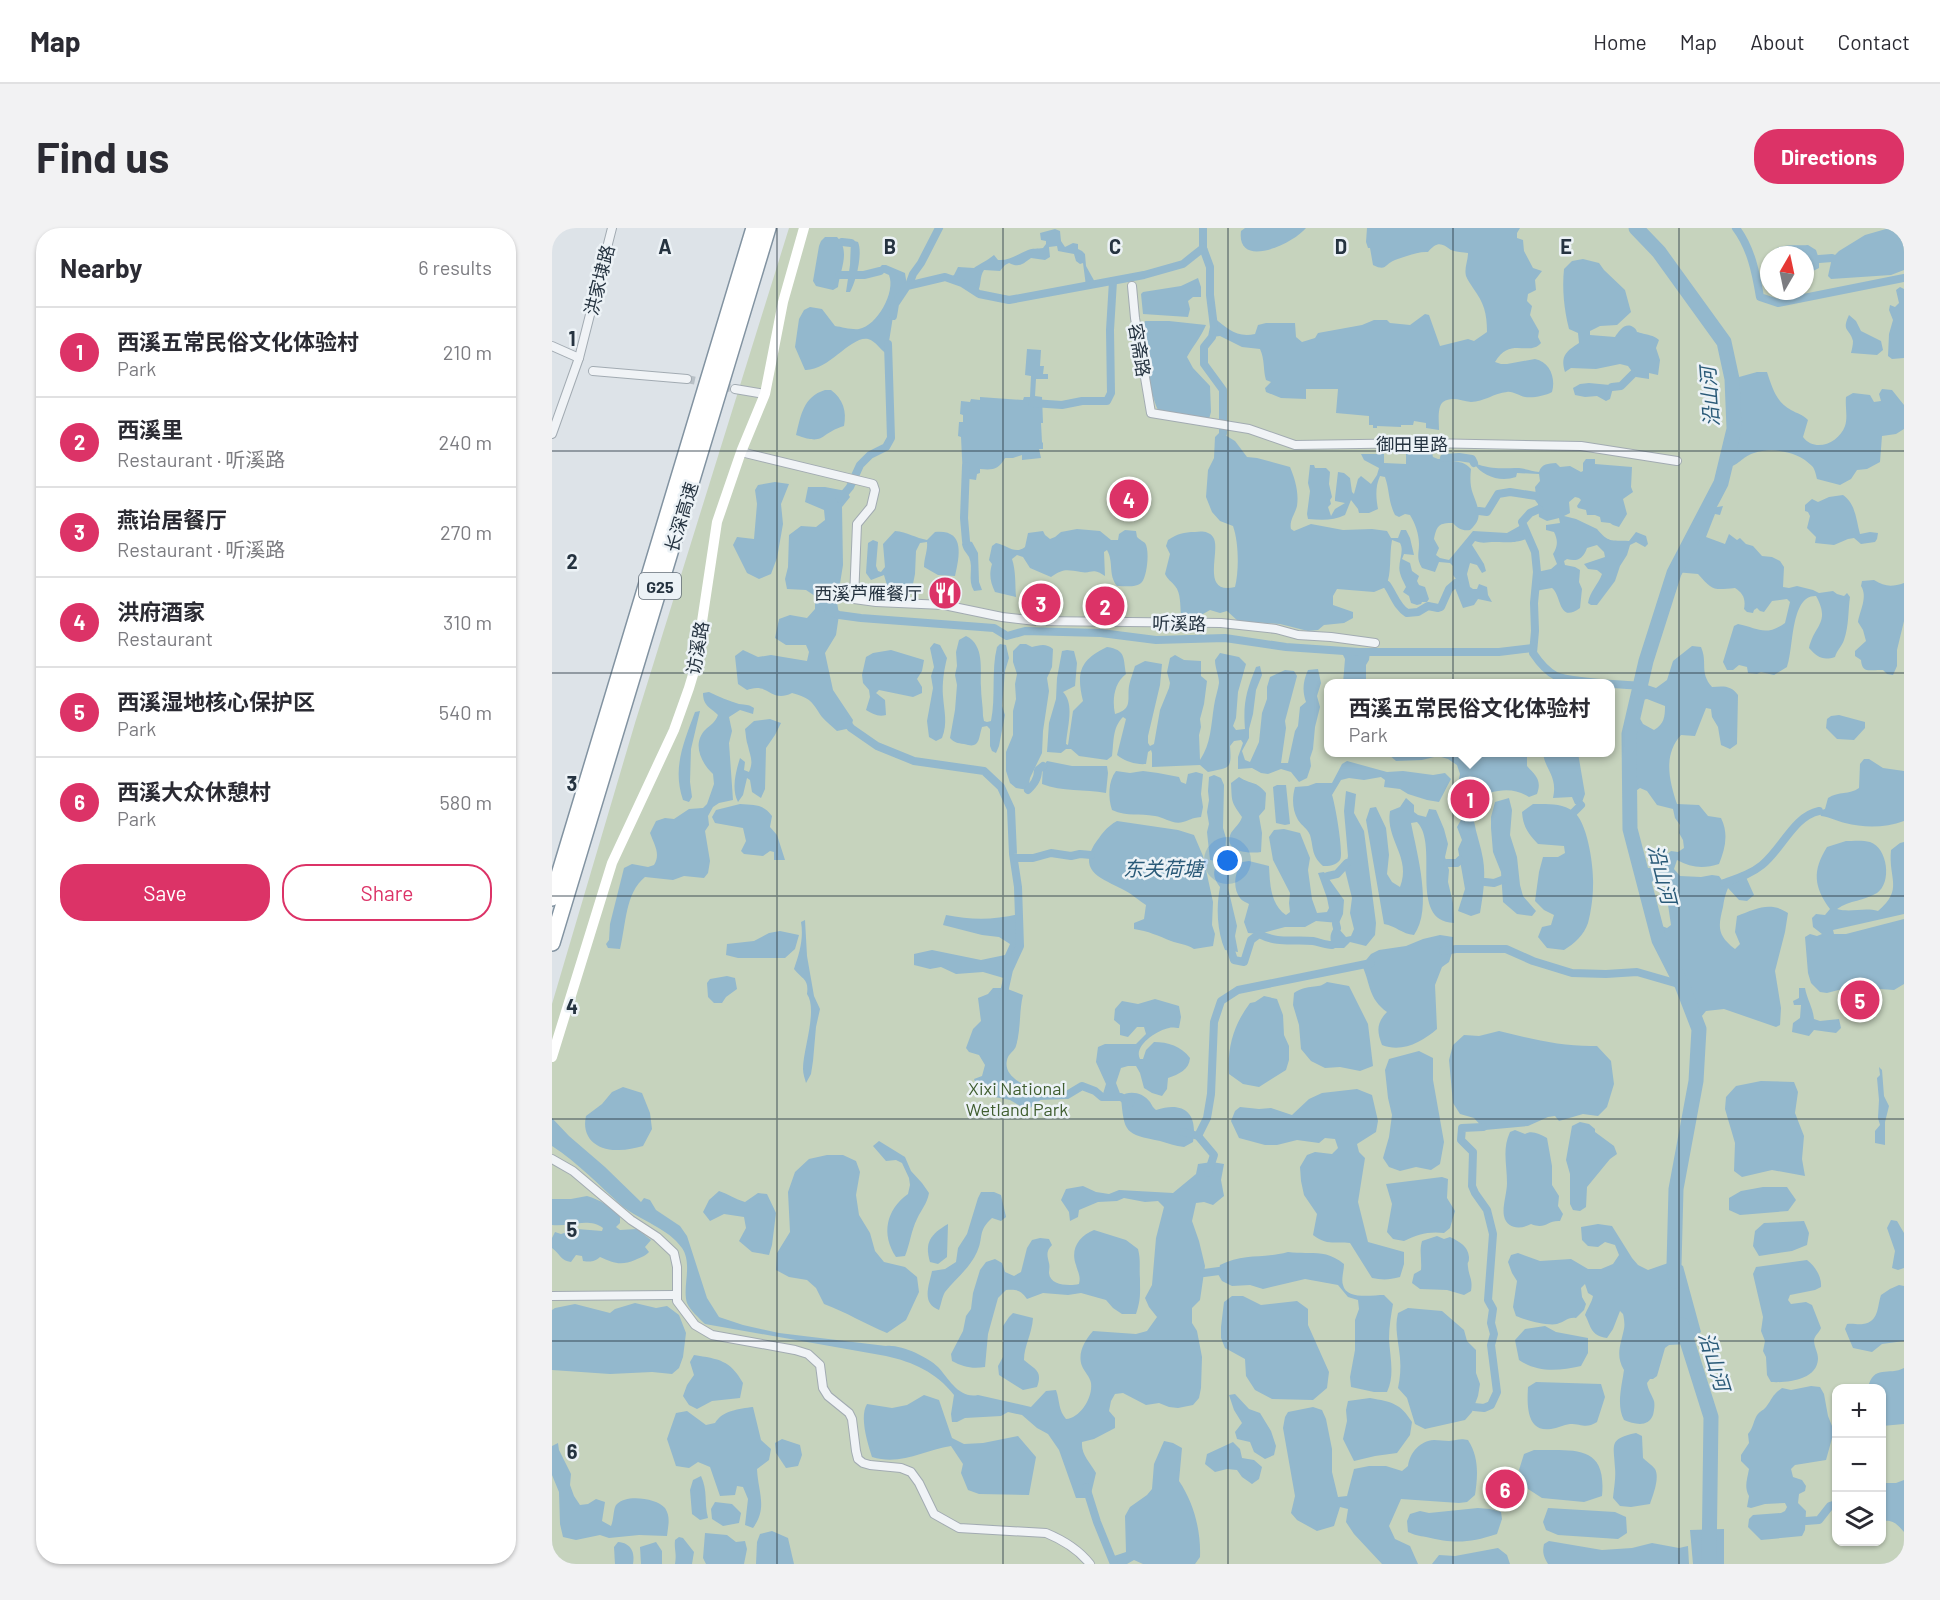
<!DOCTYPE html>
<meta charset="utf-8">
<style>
body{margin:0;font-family:Barlow,"Noto Sans SC",sans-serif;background:#f2f2f3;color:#2b2b33}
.controls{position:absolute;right:18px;bottom:18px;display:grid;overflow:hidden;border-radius:12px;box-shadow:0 2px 4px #0004}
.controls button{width:54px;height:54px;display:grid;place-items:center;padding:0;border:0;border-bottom:2px solid #e1e1e2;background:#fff;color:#2b2b33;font:30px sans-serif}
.compass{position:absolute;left:1208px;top:18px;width:54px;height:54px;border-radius:50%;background:#fff;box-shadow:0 2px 4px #0004;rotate:9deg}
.you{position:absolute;left:676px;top:633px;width:21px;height:21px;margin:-15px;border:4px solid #fff;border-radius:50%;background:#1a73e8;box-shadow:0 0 0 9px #1a73e833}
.badge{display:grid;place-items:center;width:39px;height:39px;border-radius:50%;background:#dc3367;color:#fff;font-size:20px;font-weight:700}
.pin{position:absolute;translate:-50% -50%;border:3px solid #fff;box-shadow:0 2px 6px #0006}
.popup{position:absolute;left:772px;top:451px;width:291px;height:78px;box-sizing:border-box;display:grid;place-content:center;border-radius:12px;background:#fff;filter:drop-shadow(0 2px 4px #0005);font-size:20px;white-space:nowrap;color:#7c7c81}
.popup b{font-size:22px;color:#2b2b33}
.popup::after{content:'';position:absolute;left:50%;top:100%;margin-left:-12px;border:12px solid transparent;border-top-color:#fff}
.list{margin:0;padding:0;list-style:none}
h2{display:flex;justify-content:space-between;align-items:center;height:78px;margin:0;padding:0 24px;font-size:26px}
h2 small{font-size:20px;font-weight:400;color:#7c7c81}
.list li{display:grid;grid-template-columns:39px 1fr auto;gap:18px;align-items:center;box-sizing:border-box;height:90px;padding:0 24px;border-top:2px solid #e1e1e2}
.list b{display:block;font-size:22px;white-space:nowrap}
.list p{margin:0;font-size:20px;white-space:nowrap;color:#7c7c81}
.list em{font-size:20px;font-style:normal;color:#7c7c81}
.actions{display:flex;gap:12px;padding:18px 24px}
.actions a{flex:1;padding:14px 0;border:2px solid #dc3367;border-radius:24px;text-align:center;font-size:21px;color:#dc3367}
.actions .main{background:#dc3367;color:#fff}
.icon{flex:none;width:33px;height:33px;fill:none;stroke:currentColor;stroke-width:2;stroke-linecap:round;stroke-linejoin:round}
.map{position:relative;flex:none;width:1352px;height:1336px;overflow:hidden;border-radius:24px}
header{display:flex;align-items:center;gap:36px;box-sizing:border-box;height:84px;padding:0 30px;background:#fff;border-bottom:2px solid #e1e1e2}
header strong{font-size:28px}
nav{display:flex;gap:33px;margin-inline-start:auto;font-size:21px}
.intro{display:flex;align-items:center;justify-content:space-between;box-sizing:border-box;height:144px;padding:0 36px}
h1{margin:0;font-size:42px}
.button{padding:15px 27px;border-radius:24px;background:#dc3367;color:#fff;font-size:21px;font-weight:700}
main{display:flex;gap:36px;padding:0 36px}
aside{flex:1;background:#fff;border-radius:24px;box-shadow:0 2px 4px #0004}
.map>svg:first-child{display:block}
</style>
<header>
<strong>Map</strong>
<nav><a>Home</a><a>Map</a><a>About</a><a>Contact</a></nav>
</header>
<div class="intro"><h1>Find us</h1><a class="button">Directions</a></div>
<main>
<aside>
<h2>Nearby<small>6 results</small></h2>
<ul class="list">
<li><span class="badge">1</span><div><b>西溪五常民俗文化体验村</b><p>Park</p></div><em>210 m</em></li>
<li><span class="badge">2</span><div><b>西溪里</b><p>Restaurant · 听溪路</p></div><em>240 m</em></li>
<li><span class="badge">3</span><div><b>燕诒居餐厅</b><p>Restaurant · 听溪路</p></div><em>270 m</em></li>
<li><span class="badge">4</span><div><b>洪府酒家</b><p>Restaurant</p></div><em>310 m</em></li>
<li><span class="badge">5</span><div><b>西溪湿地核心保护区</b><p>Park</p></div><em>540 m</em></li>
<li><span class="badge">6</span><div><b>西溪大众休憩村</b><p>Park</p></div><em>580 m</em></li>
</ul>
<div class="actions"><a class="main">Save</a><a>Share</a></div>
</aside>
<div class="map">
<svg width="1352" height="1336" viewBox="0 0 1352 1336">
<rect width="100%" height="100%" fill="#dde3e8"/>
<path fill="#c6d3bd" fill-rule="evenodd" d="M237 0H1352V1336H0V776L83 495ZM1217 27H1253V63H1217ZM777 456H1059V524H777ZM1284 1160H1330V1314H1284Z"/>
<g fill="#93b8cd">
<path d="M693 0H754C741 16 684 42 689 3Z"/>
<path d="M815 0H968L965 5V10L971 12 972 23 981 40 990 43 983 52 984 62 976 66 975 73 980 78 978 87 987 103 986 109 989 115C977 129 958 108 943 134L949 136H955L983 131C998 134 1004 150 1000 164 993 168 981 170 973 169 967 168 961 163 955 164 942 165 932 174 919 174 909 173 900 168 891 174 885 179 887 194 887 202L874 200V195L862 193 861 197H849V199L825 198V200H821V197H817V188L784 185 786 161H754V171L729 170 714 164 713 160 719 154 714 152C711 142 713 132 708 121L690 119 668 108 660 109 662 99 661 89C675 100 684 110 703 106L706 97 714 95H743L744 109 750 114 763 110 766 105 810 97 822 92H835L838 95 858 97 873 86 877 87 888 118 916 111 922 113 935 104C935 85 932 75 921 60 918 55 916 53 914 48 912 40 916 33 916 25 911 24 904 24 899 22 890 15 885 13 876 24 866 23 853 29 843 32 832 36 835 44 821 37L818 20H816L814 14Z"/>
<polygon points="1352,0 1352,42 1339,47 1279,51 1276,48 1280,30 1287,23 1313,7 1334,1"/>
<path d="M503 1 508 3 509 13 513 19 521 15 526 16V21L530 23 533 26 534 38 544 56 534 58 531 35 528 36 524 33 522 26 506 23 505 18 497 19 498 29 493 32 479 30C471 36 467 40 457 35L453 37 448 43 432 42C427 49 430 57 425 65L410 55 397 50 402 47 406 39 422 40C427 36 435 33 442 27L446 32C457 33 466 26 476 22 480 20 486 21 491 20L494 16V13L489 12 488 5Z"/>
<path d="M273 9H285C299 23 288 42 286 59L281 62 264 58 261 53 267 18 269 13Z"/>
<path d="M299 12 306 14C311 25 304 54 298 64H294L298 37Z"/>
<path d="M1256 17 1264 22 1267 31V40L1257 45 1253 52V27H1219C1224 14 1243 18 1256 17Z"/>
<path d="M1031 31 1047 35 1052 42 1073 62 1079 84 1065 97 1048 98 1038 103V107L1063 109C1067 103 1073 94 1081 99 1088 104 1081 103 1089 105 1096 107 1101 107 1107 112L1104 120 1108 132 1106 147 1097 145V151L1084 149 1076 138 1068 136 1044 141 1019 140 1013 144C1008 127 1015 123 1027 115L1026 105 1017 101C1012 81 1010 61 1012 41L1020 33Z"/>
<path d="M330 37H334L353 45 355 58 343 76 335 126C328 122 324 113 316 111 298 108 277 143 253 142L243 119 247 91 252 82 258 79 270 81 283 98C290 99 300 102 307 101 325 98 344 64 337 47L328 43 327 40Z"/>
<polygon points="646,50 649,59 649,69 641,69 636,73 638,81 636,89 591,86 589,66 591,64 629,58"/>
<polygon points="1348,59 1352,61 1352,130 1340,131 1336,128 1337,106 1341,92 1337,82 1338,77 1343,79 1347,75 1344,62"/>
<path d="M1297 87 1304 93 1309 103 1329 113 1331 122 1325 127 1299 125C1300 121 1301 117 1301 113 1298 100 1289 104 1297 87Z"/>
<path d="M593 93H617L654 97C649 109 641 118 635 129L641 140 658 158 659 184 657 191 606 182C598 165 586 110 593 93Z"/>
<path d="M475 121 489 122 488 138H492L491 146H496V151H484L483 168 490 169 491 195H489L490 214 491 215V221H487L489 230 470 232V227L461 230H453C446 242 441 242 428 241V245L425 246 424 252 411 250 409 209 406 208 407 194H411V187L408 186 409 173 418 174 419 171 428 172V169L471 172 472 169H478L479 148 473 147Z"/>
<path d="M1205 144H1215C1220 159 1224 174 1239 182 1246 186 1250 186 1256 192L1251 209C1263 225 1287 215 1293 198 1296 190 1293 178 1294 169L1301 165 1318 167 1322 174 1329 173 1327 166 1330 161 1340 162 1352 177V201L1344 206 1330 208 1328 234 1315 241 1305 242 1299 251 1288 257 1265 251C1264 247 1263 241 1260 238 1246 223 1220 219 1202 225 1189 229 1188 238 1172 240L1182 201 1180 151Z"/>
<polygon points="1037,155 1058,157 1061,160 1058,171 1054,173 1045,168 1033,169 1023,167 1021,160 1028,156"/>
<path d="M273 162H279C291 171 295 183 292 198 266 206 274 218 244 207 249 187 251 169 273 162Z"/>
<path d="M668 204 683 213 695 229 705 230 738 239C743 251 747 264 745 278 743 286 737 293 739 301L742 303 759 296 791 302 820 301 835 303 839 310H846L849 302H854L858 310 862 327 852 326 850 331 858 335 860 343 867 348 865 353 867 357 873 359 877 371 875 374H870L869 376 865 377 859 375 857 368 851 364 854 359C852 354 849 350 848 345 845 335 853 324 848 315L840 312C837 328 840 344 834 359L822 364 785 361 781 368V377L801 384V390L792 395 772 397 766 402 756 403 728 396 686 393 675 383 668 385 658 382 644 390 634 391 629 387C628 377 629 365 623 358 619 353 616 352 613 346L618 326 614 318 616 312C625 306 632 304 643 304 649 303 657 303 661 309 670 321 647 367 683 359 687 343 687 315 681 298L668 293 660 284 654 269 656 242 662 230 663 209Z"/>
<path d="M871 223 880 225 881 229 886 231 897 230 899 233C908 234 913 234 919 241 918 250 918 258 921 266 926 280 932 290 918 302 911 303 906 301 901 295 887 295 885 297 882 311L887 320 884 327 888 330 897 332 921 303 955 305 971 296 977 310C961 316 959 314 943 314 935 314 931 316 923 313L920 317 932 336 934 343 930 345 925 337 918 335 915 346 918 359 921 361H925L927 356 935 359 936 367 940 374 926 371 922 377 911 380 903 360 904 351 901 347V338L898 335 887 334 883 344 870 340C864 330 867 326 867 316 867 306 863 295 858 287L853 286 847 289 843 287C836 273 838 264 833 249L828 248C823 259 824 270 826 281L817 285H807L806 281 799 272 793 287C781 293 769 292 756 291L755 286 758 263 756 255 758 237H762L763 240H774L778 244 777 256 780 269 778 272 779 276 776 279 779 288 783 281 793 275 783 273V270L786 244 792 245 798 250 800 264 802 266 806 251 809 248 819 256 825 247 827 240 812 232 809 226H832V235L854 236V225Z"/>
<path d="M1034 231H1043V236L1080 239 1079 259 1081 264 1071 271 1075 286 1067 299 1061 297 1058 295 1049 294 1048 289 1043 287H1035L1034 282 1026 280 1025 278 1029 272 1027 270 1023 269 1017 274 1018 285 1012 288 1024 291 1045 301C1057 315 1058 312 1077 313L1084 304 1094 308 1096 316 1093 319 1084 314 1078 317 1075 327 1068 338 1063 353 1045 377H1039L1036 375C1038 363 1046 357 1050 346L1045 342 1036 341 1032 336 1053 329 1052 324 1045 317 1035 320C1031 331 1025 334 1015 331L1012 333 1013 337 1023 339 1028 342 1027 354 1030 361 1028 380C1006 396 1010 368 1000 360L983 363 985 344 999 341 1005 336 1001 326C1006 318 1006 312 1002 304L994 302V297L1008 295 1007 290 995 293 987 289 986 276 983 272 984 268 983 259 988 253 987 246 965 245 964 249C949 254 930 249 922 235 940 242 949 240 967 240 974 241 980 243 987 244 990 235 996 236 1004 235L1008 239 1018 238 1029 244 1031 243V235Z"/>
<polygon points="223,254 237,256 229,276 231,296 225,330 219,346 207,351 195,345 181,317 185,309 202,311 205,276 203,262 206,257"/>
<path d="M256 259H273L294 263 298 269 290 279 291 337 285 374 287 387 284 407 273 425 281 462 301 492 299 500 285 503C280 498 274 494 270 489 259 473 260 471 240 465 222 474 218 460 205 460 201 460 198 461 195 462L186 456 183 428 191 422 206 429 219 427 255 433 257 424 254 417H234L223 410 227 391 238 387 255 390 263 381V368L254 362 235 361 233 351 236 339 237 307 249 298 264 299 273 292 272 282 253 274Z"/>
<path d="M1291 267C1304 276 1304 292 1308 306L1318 304 1326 305 1325 311 1323 314 1309 316 1302 310 1296 311 1282 317 1263 315 1264 309 1255 300 1258 288 1256 284 1253 283V277L1260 271 1266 274 1277 269Z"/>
<path d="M1171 278 1168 287 1163 286 1154 309 1173 316 1177 306 1185 312 1188 310 1194 316 1201 318 1210 328 1220 329 1228 333 1232 339 1231 359 1237 360 1245 358 1261 362 1267 365 1281 363 1285 366 1292 368 1295 365 1298 369C1296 383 1297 398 1292 412 1290 418 1285 422 1283 429 1271 433 1265 429 1257 420 1262 397 1279 395 1264 368 1238 367 1242 421 1235 439L1222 447 1209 444 1205 446 1196 445 1195 439 1187 437 1181 442H1175L1171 434 1182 398 1186 396C1206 400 1213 409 1233 395L1238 374 1235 371 1220 373 1212 384 1208 383 1205 380 1202 382 1201 385 1195 384 1192 381C1194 371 1191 365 1183 360 1161 362 1161 363 1146 346L1123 344 1155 281Z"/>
<path d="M525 301 548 303 559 312H566L567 306 573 302 584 303 585 309C587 311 592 314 593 315 598 322 595 348 590 354 585 360 572 358 565 358 556 347 562 334 555 322L552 324 553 348C540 339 540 346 529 344 515 342 512 340 499 349L478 340 471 329 465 327 460 331C464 343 463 356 464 369L443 364C438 354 437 346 440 336L437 332 440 318 444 315C455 317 463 327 473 319L476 305 491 303 493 307 498 311 503 309 509 304Z"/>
<path d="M343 303C355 304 364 310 375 312L383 304C413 301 408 327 403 348L386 347 372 339C372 330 376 322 375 314L368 315 364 323 363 346 359 366 354 370H344L337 364 332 347 319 352 314 345 316 315 321 312 326 314 324 338 326 343 329 344 333 339 331 316Z"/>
<path d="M412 312 420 314 426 325 427 354 430 362 422 363C415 352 422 340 417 329 414 324 411 322 410 316Z"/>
<path d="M1322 352C1333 359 1340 359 1352 355V393L1345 422V438L1341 447 1335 446 1331 442C1320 441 1310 447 1309 432L1303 428V423L1314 413 1311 402 1306 394C1308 382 1316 369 1309 358L1310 353Z"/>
<path d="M414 408C433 417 428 442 429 459 429 469 431 478 431 488L432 493 435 494 439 493C444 469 439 443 445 419L448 416 454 417 457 430 453 443 450 478 453 487 447 518 444 525 440 523 438 518V501L435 498 430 499C426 512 428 521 412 516 405 515 403 515 398 510L403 482 405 457 403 447 405 438 404 424 407 412Z"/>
<path d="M382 415 388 417 395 430C392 442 390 455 391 468 392 483 396 495 390 510L384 513 377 509 375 493 381 460 379 448 382 439 378 420Z"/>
<path d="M468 416H474L480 419C488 417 494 415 501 421L500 439 495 450 497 463 491 503 490 525 478 550 476 562 464 560 458 555 454 543V524L461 507V483L464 471 463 456 465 446 461 434V423Z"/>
<path d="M1140 418 1149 419C1156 435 1147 444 1160 459 1171 458 1179 457 1186 467L1185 516 1178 521 1169 517 1166 499 1160 489 1159 481 1154 480 1143 508 1129 507C1111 527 1117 552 1125 576L1147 577 1156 588 1169 590C1177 606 1173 621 1167 636 1152 641 1139 640 1125 632L1122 641 1128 648 1149 649 1160 647 1167 648 1172 655 1193 647 1202 667 1195 673 1187 672 1176 660C1173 667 1172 672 1171 679 1166 699 1165 707 1183 721L1188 716 1183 704 1185 688C1204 681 1218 673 1236 685L1233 704 1223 743 1229 780 1228 797 1224 799 1172 781 1154 783 1145 794 1130 757 1107 712 1102 695 1115 700 1119 697 1115 670 1117 660 1106 653 1099 654 1094 665 1092 640H1103L1109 631 1119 623 1126 624 1132 620 1131 612 1127 605 1128 597 1123 590 1121 581 1105 577 1095 563 1088 560 1078 567 1077 506 1082 484 1086 487 1091 496 1102 502C1112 496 1113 489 1113 478L1095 471 1085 473 1090 452 1095 457 1104 460 1115 452 1121 433Z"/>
<path d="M555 419C574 422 571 429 574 446 562 455 560 472 563 486 581 481 575 472 577 458 578 452 581 445 583 438L593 433 610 436 608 457 596 508V515L598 518 602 516 608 482 617 460 618 455 615 444 618 430 623 427 632 432 649 433V448L655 453 652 476 648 491 649 499 647 507 648 532C659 516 659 497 662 478 663 470 666 462 667 455 667 448 663 440 663 432L668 425 687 429 694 436 686 464 684 490 681 498 684 502 693 501C691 475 694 464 704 439L708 438 710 447 704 462 701 486 697 501V510L690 523 693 532 698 534 707 514 710 485 715 471V459L718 449 733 442 742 443 745 448 733 493 734 500 729 535H736L743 503 746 498 748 479 754 474C750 463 751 453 756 442L766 441 769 455 765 468 768 479 763 499 761 521 758 530 759 538 755 550 747 554 739 544 729 541 716 546 709 545 700 540 686 541V529L691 515 689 512 682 513 678 518C680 543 677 539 656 544L648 537 600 539V525L599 522 596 524 594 536C584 537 572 533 565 527L574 491 571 489C560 500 562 514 560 528L555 532 527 528 519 521H514L509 525 495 524 497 495 504 471 505 450 510 423 515 422 522 423 525 435 523 458 511 464C523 476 515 500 514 516L516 517 521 483 531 473C524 444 528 432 555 419Z"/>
<path d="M339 422 372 432 370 443 365 451 370 459V465L361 469 327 462 324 465 333 472 334 487C326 489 321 486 314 482L318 469 317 462 311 455 310 447 314 429 321 425Z"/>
<polygon points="789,423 818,424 817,432 814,437 814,455 791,455 793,431"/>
<path d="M157 464C167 469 177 473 187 476 194 477 196 476 202 480L201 486 188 482 177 489 180 503 177 515 181 572 167 575 161 579 156 588 157 597 153 603 158 633 156 645 152 650 132 648 121 652 93 649C73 665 74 697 68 721L56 720 54 716 57 712 58 696 72 640 80 636 96 639 102 637C109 626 102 616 98 605L104 593 113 590 122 591 137 581 151 580 155 576 162 556 161 546C149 535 140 516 153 502 158 497 163 495 166 487 158 479 151 478 151 465Z"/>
<path d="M148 483 139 521 138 554 140 569 137 574 131 572C120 540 132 514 143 484Z"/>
<polygon points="1287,487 1313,494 1313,500 1302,512 1285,511 1274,500 1275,491 1279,488"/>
<path d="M218 491 229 495 223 507 214 520 213 561 209 570 200 564 198 552 195 550 191 567 186 574C179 561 184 543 188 530L193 534 192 542 197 544C202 533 198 528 196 518 194 513 194 507 193 501L202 493Z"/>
<path d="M945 524 949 528 969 526 975 528V538C984 548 990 552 985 566L977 569C964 561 952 561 937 565L933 573 922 575 916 573 915 567 906 555 908 546 905 537 896 531 886 528 870 532 844 533 835 525Z"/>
<path d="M991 525H1026L1033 566 1029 577 1023 576 1020 569 1001 570C1006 548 993 542 991 525Z"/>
<path d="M1312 531H1317L1331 540 1352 543V593C1333 600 1312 600 1293 595 1285 593 1278 589 1269 588L1267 583 1273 581 1276 570C1287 563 1297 567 1307 560L1308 536Z"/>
<path d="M495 533 520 538H555L556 545 554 565C533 561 510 564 490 556L491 538Z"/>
<path d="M795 533 835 544 851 543 881 547 893 545 899 551 887 574 875 572 856 566 848 561 832 559 833 552 829 549 812 552 797 550 789 552 780 567C783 575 792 626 788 632 783 638 777 638 771 638 759 627 762 621 758 607 755 600 750 598 746 592 740 581 740 570 743 559L756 558 764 555H780L790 536Z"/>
<path d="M564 543 578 545 591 543 606 545 627 549 629 554 634 556 636 546 644 544 651 546 649 566 651 579 649 589C638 590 639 592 631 594 621 597 612 589 603 588 587 585 576 589 560 582 556 570 556 553 564 543Z"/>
<polygon points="662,547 669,550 672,557 671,600 674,610 673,626 669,634 658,632 655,604 657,596 655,584 657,572 656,563 657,549"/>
<path d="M687 549C699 557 704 552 714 565L713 581 707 588 710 605 709 624C698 626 670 624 679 605 682 600 688 596 690 589 679 573 680 575 679 555Z"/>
<polygon points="725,557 734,557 738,596 733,597 724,595 721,559"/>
<path d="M794 563 804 566 802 585 812 603 824 695 823 707 814 718 798 714 792 720H781C778 712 777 707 782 700L787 701 794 709 799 708 802 701 798 685 800 670 793 642 796 628 792 583Z"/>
<path d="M854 570 862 577V584L866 587 874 589 877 581 884 582 892 601 896 616 893 629 897 642 896 654 901 675 902 695C855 693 888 617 865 594L859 595C865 626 881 681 862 707 850 706 844 698 832 696L814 592 818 580 824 579 834 600 837 627 835 646 840 654 848 659C860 630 833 611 838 583L848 579Z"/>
<polygon points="957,570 960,582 958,607 965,629 968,657 971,668 984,683 980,688 965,686 951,674 949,644 941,624 939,600 939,589 943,574"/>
<path d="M188 576C203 577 211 576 220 588L218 599 225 607 233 632H222V624L218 623 211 628 192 626 189 623 194 613 191 600 163 595 160 589 164 582Z"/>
<path d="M981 576C994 576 1010 575 1021 583 1036 594 1042 640 1041 658 1041 669 1039 684 1036 695 1032 707 1022 716 1012 722L995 720 986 709 990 699 999 697 1002 687 992 682 983 673 987 644 991 629H1006L1013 625 1012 618 986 616C976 605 971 599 970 584Z"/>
<path d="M910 590 922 593C924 606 929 618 931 631 934 649 931 667 928 685L919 688 906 683 913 661 906 621 910 612 905 599Z"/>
<path d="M565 593 626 602 642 607 651 628 661 674 660 697 663 706 661 718 642 721C634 716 627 716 619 713 607 708 596 703 582 701V695L592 691 594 677C586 672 579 665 570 661 552 651 526 645 542 617 549 607 554 599 565 593Z"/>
<path d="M732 601 748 605 758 630 756 642 760 671 765 685 775 684 777 680 775 670 766 645 772 644 792 672 791 686 787 695 764 693 753 699H733L707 706 696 705 692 694 697 676C694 674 690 673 688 670 680 659 683 644 690 634L697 633 717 638C718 655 718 676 734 687L738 684 737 675 738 665 721 632 717 609 722 602Z"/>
<path d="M1294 613C1301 613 1311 612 1318 614 1336 620 1340 655 1325 665 1312 673 1298 672 1285 681 1299 685 1312 679 1326 683 1352 661 1336 651 1339 622L1348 615 1352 614V686L1281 702 1282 706H1294L1352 691V756L1342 762 1328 761 1314 764 1294 760 1275 765 1268 764 1259 755 1256 745 1253 709 1258 706 1265 708 1270 706 1261 699 1260 690 1264 686 1273 687 1278 681C1262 659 1260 643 1275 619Z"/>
<path d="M664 638H671L677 648 676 660 685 698 683 708 686 724 673 722C665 703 664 679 668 659 663 652 660 646 664 638Z"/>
<path d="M467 686 468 718 457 742 455 751 431 744 404 746 389 739 378 741 362 737V726L380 722 429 732 453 727 458 716 447 709 430 707 391 697 394 687C419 692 442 692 467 686Z"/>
<path d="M253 692 255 728 262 768 268 781 264 799 261 833 259 846 254 855C253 851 251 846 251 841 251 821 266 782 255 766 257 751 251 752 242 741 247 726 252 711 249 694Z"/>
<polygon points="228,703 247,707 243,721 233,730 186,730 174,727 175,716 202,713 217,705"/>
<path d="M888 707 901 709V722L897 734 890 739 883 757 885 801C870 814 850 825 830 817 825 804 824 795 835 784 816 770 819 757 810 737L819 726 827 722 854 718 871 711Z"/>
<polygon points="175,748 183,750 185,761 174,769 170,775 162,775 156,769 155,755 158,751"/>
<path d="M775 754 797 758 816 796 821 838 808 843 788 839 773 840 759 833 749 821 747 797 741 777 742 765C757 755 765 762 775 754Z"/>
<path d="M441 760H453L471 767C467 783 469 802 464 818 463 822 458 825 456 829 447 851 481 860 494 868L478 880 470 879 458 872 443 869 426 860 422 851 430 848 433 837 427 827 417 824 414 820 421 801 429 793 426 770 436 766Z"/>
<path d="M1247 760H1253C1255 771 1261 780 1262 791L1268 793 1287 791 1289 800 1284 805 1262 802 1257 808 1240 804 1241 795 1248 790 1249 777H1242L1241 773 1247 770Z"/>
<path d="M712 768 725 771 731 787 732 807 737 818V832L734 842 707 859 691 856 677 846C675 819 682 796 698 775L703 774Z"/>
<path d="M603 771 627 778 629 789 627 800C624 800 620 799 617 800 605 802 581 818 588 831H591L594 822 602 814C616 814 629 818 638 830 637 842 627 846 616 850L615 861 610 868 600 865 592 860 588 845 584 838H576L569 840 564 855 569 868C577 862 591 864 598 874 600 877 601 880 604 882 632 873 646 885 641 914L632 919C623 918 616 915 608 913 573 906 572 905 569 869H550L554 856 544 834 546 819 553 816H584L594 806 592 799H585L576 809 568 807V797L562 792 563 781 570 773 586 776Z"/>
<path d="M947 803C979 811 1011 819 1045 818L1059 833 1062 856 1055 879 1046 888 1031 886 1007 893 1003 888 996 889 976 898 933 902 922 890 908 886 901 875 897 832 901 817 912 807 927 808Z"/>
<polygon points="867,823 881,830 881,852 892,914 888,936 879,942 864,939 848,943 837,939 831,930 837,909 840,887 836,870 833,842 837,831"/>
<polygon points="1327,839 1330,842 1332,868 1337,878 1333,894 1333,917 1323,915 1323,903 1328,897 1326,890 1327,872 1325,850 1328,847"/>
<polygon points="1209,853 1242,854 1246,864 1243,885 1252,908 1250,931 1253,948 1220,942 1190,949 1182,943 1183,915 1173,881 1174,869 1184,858"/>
<path d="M71 859 90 865 98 885 100 901 91 918C83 920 75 922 67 922 45 923 29 910 34 888L50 876 60 864Z"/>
<path d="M805 861 820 867 826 893 824 904 805 916 807 924 813 930 806 974 816 1014 852 1024V1036L848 1049C837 1052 830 1052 820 1050L798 1015C782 1013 775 1018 761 1007L765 986 752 967 749 953 748 939 755 927 763 924 780 926 786 920 783 911 773 910 767 915 745 912 725 917H713L687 910 679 893 683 883 688 879 707 881 719 880 740 887 757 871 770 865Z"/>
<path d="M0 890 17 908 53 939 89 974 92 970 98 972 104 982 128 998 135 1008 155 1070 167 1089 191 1097 227 1105 334 1118C348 1116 376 1129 386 1139 397 1151 407 1171 426 1167L479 1179 494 1163 504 1162C508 1173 506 1182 514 1191 528 1190 541 1170 539 1155 538 1149 532 1143 530 1138 525 1125 533 1112 541 1103L584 1106 595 1103 605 1089 597 1079 593 1070 600 1057 604 1010 612 979 606 973 593 974 572 970 565 973 546 974 527 982 526 989 518 993 517 984 509 972 514 961 531 958 544 964 557 966 567 962 621 965 644 946 646 936 660 934 672 936 669 952 672 968 661 977 652 974 644 975 640 993 647 1013 653 1038 648 1072 640 1080V1095L645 1103 650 1129 649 1160 647 1170 641 1177 626 1180 617 1179 607 1175 594 1177 571 1165 563 1166 559 1173 557 1183 563 1190V1200L542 1211 530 1214C529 1227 538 1234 544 1245L538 1270H524L507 1222 496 1206 485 1200 470 1187 456 1184 449 1188 413 1190 405 1194H400L399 1186 402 1167C384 1144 361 1134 334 1128L153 1096C147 1090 138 1082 135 1075 130 1059 141 1036 130 1020 116 1000 89 993 70 978 47 957 26 935 0 918Z"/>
<polygon points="1028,894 1037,896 1043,901 1043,904 1062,918 1065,926 1058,931 1035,959 1034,979 1028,983 1021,982 1018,976 1018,946 1014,932 1020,898"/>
<path d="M963 902 973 906C980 902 987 906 995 910L1000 938V957L1007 968 1006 978 1011 986 1008 993C995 992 994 1002 979 996 970 1001 955 1002 952 988 950 979 955 965 955 955 955 937 950 921 958 904Z"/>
<path d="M327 913 353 929 359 943 370 955 377 965C375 976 369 982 365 991 359 1003 358 1016 353 1028L344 1029C329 1006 334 982 356 966L358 957 357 950 350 935 344 932 334 933 321 918Z"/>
<path d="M275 927H291L304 933 308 944 304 967 307 987 318 1005 323 1023 332 1034 353 1039 365 1049 367 1064 354 1092 335 1105C313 1096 294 1084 272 1076L264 1060 255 1052 237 1049 224 1042 225 1025 238 1004 236 964 243 944 257 931Z"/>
<path d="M890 949 896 951 895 970 903 983 898 1000 892 1005C878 1003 865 1006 852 1013L841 1011 835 1004 840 976 834 956Z"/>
<polygon points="1211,959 1235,959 1244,972 1236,983 1188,987 1177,982 1177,970 1189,963"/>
<path d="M167 963C176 966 183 971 193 974L206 965 215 966 224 985 220 1017 217 1027 200 1024 187 1013 194 1000 192 989 172 986 158 993 151 984 157 972Z"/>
<path d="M429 964H442L449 967 454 989 449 993 440 990C425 1004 432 1009 425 1024 418 1040 404 1050 393 1064 390 1069 389 1077 387 1082 369 1075 377 1058 380 1043L393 1041 404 1034 406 1020 415 1006 426 970Z"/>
<path d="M35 968C48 972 59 978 68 989V995L64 999 68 1002 85 1001 99 1012 93 1019 97 1024C92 1029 89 1029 83 1032 69 1038 61 1035 48 1029 42 1034 39 1034 31 1033L30 1028 24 1027 19 1034C9 1033 8 1026 0 1020V1010L3 1004 9 1006 25 1001 50 1003 51 1000C37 989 16 999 0 997V971H19Z"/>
<polygon points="1339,992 1345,993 1352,1005 1352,1040 1346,1042 1340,1040 1343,1023 1335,1000"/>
<polygon points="1252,993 1257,1005 1255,1017 1240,1023 1207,1028 1201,1018 1203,1003 1212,995"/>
<path d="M396 996 395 1029 386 1036 378 1034C372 1014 379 1006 396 996Z"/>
<path d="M1046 996 1060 998 1080 1030 1086 1037 1096 1042 1122 1033 1131 1038 1149 1104 1135 1116 1117 1117 1113 1120 1105 1148 1101 1151H1098L1095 1155C1096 1162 1100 1167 1102 1173 1103 1177 1102 1183 1101 1187 1096 1200 1082 1196 1072 1192 1064 1178 1070 1157 1072 1142 1063 1127 1069 1116 1072 1101 1073 1097 1072 1090 1071 1086L1068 1083 1061 1101 1055 1110C1038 1107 1040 1100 1033 1087 1035 1081 1040 1074 1041 1068L1036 1065 1033 1056 1029 1060 1030 1069 1034 1076 1032 1082 1024 1090C1015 1089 1013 1094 1005 1096 995 1098 973 1092 964 1088L961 1079 965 1053 960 1045 956 1034 959 1027 966 1025 988 1033 1019 1031 1036 1041H1049L1061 1036 1067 1027 1063 1017 1053 1014 1046 1019 1036 1018 1030 1012 1029 999Z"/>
<path d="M542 1002 574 1012 586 1021C589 1033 587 1039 588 1051 588 1065 589 1071 584 1086H570L561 1080 554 1072 529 1065 516 1067 491 1065 475 1071C469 1062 464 1061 454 1062L446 1070 436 1106 433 1139C420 1141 411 1139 400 1133L399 1126 411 1103 414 1088 419 1081 421 1065 428 1042 434 1034 443 1031 450 1035 453 1044 462 1048 469 1044 475 1020 480 1012 488 1010 497 1011 500 1017C494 1023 495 1027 497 1035 498 1039 497 1042 497 1045 498 1058 518 1058 527 1056 529 1048 526 1045 524 1037 518 1021 527 1008 542 1002Z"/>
<path d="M885 1008 892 1011 898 1009C908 1014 916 1018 917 1029 917 1037 915 1032 916 1039 917 1049 921 1051 919 1063L912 1067 895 1062 868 1061 860 1055 862 1046 869 1042C870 1032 867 1023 870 1013Z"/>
<path d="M736 1024C759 1027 773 1020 792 1036 792 1043 789 1051 791 1057 794 1072 820 1067 832 1067L841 1076C839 1087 837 1099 837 1111 838 1129 843 1147 835 1164H822L799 1159 798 1149 803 1122V1092L807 1081 806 1072 796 1069 786 1057 753 1051 711 1061 698 1057 680 1058 670 1053 666 1046 668 1037C692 1025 711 1031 736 1024Z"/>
<path d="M1255 1032C1263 1038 1270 1049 1269 1059L1263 1062 1238 1067 1236 1072 1239 1076 1254 1074 1260 1077 1269 1100C1267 1105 1263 1107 1262 1112 1262 1119 1266 1124 1266 1131 1265 1152 1235 1155 1219 1154L1215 1147 1214 1129 1211 1123 1213 1113 1209 1103 1211 1089 1201 1046 1204 1039Z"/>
<path d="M1347 1057 1352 1058V1113L1330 1116 1320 1124 1301 1120 1293 1101 1295 1096C1301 1095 1306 1097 1311 1096 1327 1094 1325 1079 1329 1067L1338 1061Z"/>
<polygon points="680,1068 691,1068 709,1077 745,1073 756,1081 756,1097 777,1144 775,1160 761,1172 720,1171 703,1162 694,1148 693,1131 673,1120 669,1110 669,1099 672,1074"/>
<polygon points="83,1075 104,1080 115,1078 127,1087 134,1105 131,1129 127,1140 120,1146 100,1144 58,1146 0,1142 0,1082 3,1080 23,1076 58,1085 63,1081"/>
<path d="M856 1080 890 1083 912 1102 915 1113 924 1122V1145L928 1156 926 1168 920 1184 913 1192 873 1201 863 1196 855 1170 846 1160C848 1150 849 1141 848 1130 847 1115 842 1100 846 1085Z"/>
<path d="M461 1085 481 1090C480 1106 472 1118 472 1132 483 1142 491 1142 485 1159L471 1162 447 1147 446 1138 451 1129V1098L457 1089Z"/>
<path d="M993 1098 1004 1104 1036 1110V1125L1029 1138C1007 1143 986 1145 967 1132L963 1112 973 1101Z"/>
<path d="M142 1127C167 1131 178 1132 191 1155L188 1170 160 1173 145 1181 137 1177 131 1168 135 1157 142 1147 138 1134Z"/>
<path d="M1352 1140V1196L1330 1198V1160H1316C1321 1136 1337 1148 1352 1140Z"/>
<path d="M984 1154 1049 1156 1053 1169 1045 1194C1034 1201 1030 1196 1018 1196 1011 1197 1006 1200 999 1201 974 1205 975 1176 976 1159Z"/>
<path d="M1259 1158 1268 1159 1272 1166 1276 1188 1282 1203 1274 1232 1243 1237 1239 1241 1241 1249 1250 1252 1254 1258 1253 1263 1247 1266 1246 1275 1254 1283 1253 1302 1250 1308 1209 1312 1196 1299 1197 1291 1201 1287 1229 1285 1233 1283 1235 1279 1233 1275 1213 1276 1199 1280 1195 1279 1197 1268C1192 1259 1195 1252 1197 1241L1189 1233V1227L1197 1215 1196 1206C1201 1200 1201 1195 1204 1189 1207 1183 1211 1183 1214 1179 1221 1170 1219 1168 1230 1160L1239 1162Z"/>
<polygon points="683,1166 697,1181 708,1185 719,1203 724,1218 722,1227 713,1231 702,1224 698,1214 685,1211 683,1204 690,1195 682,1182 677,1167"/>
<path d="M372 1167 387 1172 400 1210 412 1216 431 1215 466 1208 484 1229 477 1267 427 1266 416 1262 409 1245 411 1236 399 1218C372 1222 349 1238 320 1229 316 1216 307 1189 315 1176L340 1180 355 1177Z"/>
<path d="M818 1170C840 1174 848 1175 860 1194L858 1207 845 1225 823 1228 802 1233 791 1211 795 1193 794 1182 796 1173Z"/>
<path d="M201 1179 209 1212 219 1221 217 1232 205 1241C206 1264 216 1280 201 1300L193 1297 196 1271 191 1259 185 1258 183 1267 168 1268 158 1239 146 1234 137 1240 124 1238 115 1211 124 1185 135 1183 154 1197 163 1195C171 1182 187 1181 201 1179Z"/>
<path d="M761 1179 770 1182 774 1191 780 1221V1244L786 1269 795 1268 802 1241 817 1238H834L850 1243 856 1238C858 1224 868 1213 882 1212 887 1212 892 1213 897 1213 905 1212 908 1210 916 1212 927 1229 926 1247 923 1267L915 1274 907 1275 849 1271 837 1298 843 1311 858 1318 866 1336H830L802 1306 794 1294 796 1281 788 1279 782 1298 765 1303 745 1292 739 1285 743 1268 731 1200 733 1189 736 1184Z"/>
<path d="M1084 1205 1090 1208 1091 1230C1094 1233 1100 1237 1103 1241 1108 1250 1101 1267 1098 1276L1079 1279 1068 1278 1061 1270C1062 1260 1064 1249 1063 1240 1062 1216 1056 1211 1084 1205Z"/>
<polygon points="230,1211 248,1217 250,1227 246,1238 234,1240 224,1225 223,1215"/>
<path d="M612 1213 621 1215 630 1220 627 1253C642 1275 649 1303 648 1329L643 1336H591L582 1332 575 1336H562L559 1329 574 1324 573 1288 578 1279 595 1267 600 1261 602 1236Z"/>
<polygon points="681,1214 688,1221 690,1230 702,1232 710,1239 707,1251 700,1256 690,1249 685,1242 675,1241 663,1244 653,1236 655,1226"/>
<path d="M6 1215 7 1222 19 1246 18 1257 22 1268 28 1277 36 1276 44 1271 53 1274 50 1293 59 1298C62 1292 61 1279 65 1276 74 1266 105 1270 113 1280 119 1289 116 1298 115 1308L87 1307 57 1310 48 1307 24 1312 11 1309 8 1296 7 1264 0 1247V1218Z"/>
<path d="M982 1222C1021 1223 1055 1215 1050 1268L1032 1274 990 1270 976 1261 967 1242 972 1226Z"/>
<path d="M149 1248C156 1263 152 1274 156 1290L148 1292 140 1286 138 1262 141 1252Z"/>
<path d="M1352 1252V1304C1344 1295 1341 1292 1330 1293V1280L1332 1275 1330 1255H1344Z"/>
<polygon points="163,1274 180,1276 189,1285 187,1295 171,1298 160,1291 159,1281"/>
<path d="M926 1280 938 1281 949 1284 950 1291 945 1306C917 1315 903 1316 874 1309 867 1308 863 1307 856 1304L855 1293 858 1286 868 1283 877 1285Z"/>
<polygon points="996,1280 1063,1284 1074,1289 1075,1305 1066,1311 1006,1307 994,1302 991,1294"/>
<polygon points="1172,1301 1172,1336 1141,1336 1138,1302"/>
<polygon points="220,1303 236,1310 242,1336 204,1336 205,1314 208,1306"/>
<polygon points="153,1305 175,1307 184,1314 193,1313 195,1321 192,1336 154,1336 151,1330"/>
<path d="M127 1309 131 1310 142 1324 140 1336H123C125 1325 122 1322 123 1312Z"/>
<path d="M997 1313 1050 1322 1080 1320 1100 1315 1127 1320 1136 1318 1137 1336H996C992 1329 990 1325 992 1316Z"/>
<path d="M66 1314C79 1315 83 1324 81 1336H63L62 1319Z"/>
<polygon points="104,1314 110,1323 110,1336 89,1336 88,1319"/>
<polygon points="946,1320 955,1327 958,1336 880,1336 887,1327 903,1328"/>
</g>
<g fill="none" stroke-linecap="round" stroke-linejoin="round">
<g stroke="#93b8cd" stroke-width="8">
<polyline points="651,0 651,20 658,39 658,67 662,99 660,109 652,119 652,136 671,162 671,205"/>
<path d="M1184 0C1199 20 1204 45 1208 69L1226 75 1352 50"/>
<polyline points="290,14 299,15"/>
<polyline points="1267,31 1280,30"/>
<polyline points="287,47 312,47 328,43"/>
<polyline points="357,57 361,46 369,35 387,0"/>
<polyline points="341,88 343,76 355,58 393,49 410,55 427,66 457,72 592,47 631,36 651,20"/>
<polyline points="1060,159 1069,158 1081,146"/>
<polyline points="480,175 510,177 530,173 555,173 559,165 558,102 561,53"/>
<polyline points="892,230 907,229 920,231 922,235"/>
<polyline points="288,271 298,259 308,237 318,227 334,219 339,210 336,116"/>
<path d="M987 281 978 285 970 294 983 324 985 344 982 375 983 403 981 425C987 434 994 443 1004 448 1021 455 1067 456 1088 458"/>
<polyline points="927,283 935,284 946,266 958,264 984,268"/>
<polyline points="414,313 412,290 414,238"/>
<path d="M835 357C842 367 845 379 855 385L866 384 876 378 886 380 889 379 897 361 904 355"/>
<polyline points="277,383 287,387 309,390 442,400 455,408 473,403 549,405 604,412 673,410 734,419 807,424 947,424 981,420"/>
<polyline points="293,492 299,500 325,518 362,533 432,543 449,559 459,581 461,626 466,659 468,718 457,742 451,769"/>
<path d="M476 562C482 556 486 551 486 542L491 538"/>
<polyline points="1022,584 1029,577"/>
<polyline points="462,630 481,630 499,625 519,628 528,626 539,627"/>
<polyline points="895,635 905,635 908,632"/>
<polyline points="776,648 785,646 795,635"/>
<polyline points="933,654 942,655 950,652"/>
<path d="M1172 655C1186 650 1199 646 1210 637 1230 621 1242 588 1267 583"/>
<polyline points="784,696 785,700"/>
<path d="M679 723 682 732 692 734 699 712 707 706C726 716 741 711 761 713 767 714 773 717 780 717"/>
<polyline points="891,723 904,721 954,721 981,733 1020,745 1054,746 1085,744 1130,757"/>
<polyline points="485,868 515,867 530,858 543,863 550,869 569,869 578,875"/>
<polyline points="631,904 646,908 662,927 656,945"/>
<polyline points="646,908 655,890 659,866 662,794 669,773 686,762 819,735"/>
<polyline points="652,1045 667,1043"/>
<polyline points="922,1179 932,1180 939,1177 945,1164 939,1117 942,1106 939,1095 941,1081 936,1072 941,1006 935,982 923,965 920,958 921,924 909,912 910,900 931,899"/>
<polyline points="534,1259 545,1294 562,1336"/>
<polyline points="1254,1293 1267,1292 1278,1278 1284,1276"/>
</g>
<g stroke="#93b8cd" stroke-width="15">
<polyline points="1084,0 1107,24 1172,114 1180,151 1182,201 1169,255 1122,345 1094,433 1077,506 1078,601 1107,712 1130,757 1147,801 1144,853 1124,961 1122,1037 1124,1053"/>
<polyline points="1130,1097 1159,1189 1157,1336"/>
</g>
<polyline stroke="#b8c0c6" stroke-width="8" stroke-dasharray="8 4" stroke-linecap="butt" points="135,151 183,161"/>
<defs>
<g id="street">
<polyline points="580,58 583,90 599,185 697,201 743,217 872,215 1029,218 1125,233"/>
<polyline points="0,118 27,130"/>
<polyline points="41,143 135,151"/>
<polyline points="183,161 213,166"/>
<polyline points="0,206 27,130 60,0"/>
<polyline points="189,224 321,256 323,262 319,279 305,296 302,371 324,374 392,377 450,389 484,393 669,395 724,401 746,407 779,409 823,415"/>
<path d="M0 931 21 943 79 992 105 1009 122 1025 125 1039V1073L143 1097 160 1107 243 1122 256 1126 268 1137 271 1160 276 1168 297 1185 300 1191 304 1223 306 1231 311 1235 318 1237 349 1240 359 1244 367 1255 382 1286 407 1300 494 1305C511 1312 527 1322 538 1336"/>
<polyline points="0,1068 123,1067"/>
</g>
<g id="highway">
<polyline points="0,670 202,0"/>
<polyline points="0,715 216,0"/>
</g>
</defs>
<use href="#street" stroke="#a2abb2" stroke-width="10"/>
<use href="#highway" stroke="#8293a1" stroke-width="18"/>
<use href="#street" stroke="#f0f3f6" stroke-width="8"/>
<polyline stroke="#fff" stroke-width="10" points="0,829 60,635 122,502 137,460 143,440 165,294 189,224 213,166 231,74 252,0"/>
<use href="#highway" stroke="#fff" stroke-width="15"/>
</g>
<path fill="none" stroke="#253340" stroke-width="1.5" stroke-opacity="0.55" d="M225 0V1336M451 0V1336M676 0V1336M901 0V1336M1127 0V1336M0 223H1352M0 445H1352M0 668H1352M0 891H1352M0 1113H1352"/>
<defs>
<symbol id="restaurant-disc" viewBox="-11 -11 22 22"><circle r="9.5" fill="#dc3367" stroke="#ecf2f6"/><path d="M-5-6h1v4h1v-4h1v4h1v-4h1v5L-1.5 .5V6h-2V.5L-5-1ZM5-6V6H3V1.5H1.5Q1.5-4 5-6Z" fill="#fff"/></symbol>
</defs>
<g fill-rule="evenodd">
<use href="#restaurant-disc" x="374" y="346" width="38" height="38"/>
</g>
<g text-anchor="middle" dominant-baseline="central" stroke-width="5" stroke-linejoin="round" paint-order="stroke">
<rect fill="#ecf2f6" stroke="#616c77" stroke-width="1.5" x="87" y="345" width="42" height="26" rx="4.5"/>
<g font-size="16" font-weight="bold" fill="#253340">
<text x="108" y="358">G25</text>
</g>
<g font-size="18" fill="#253340" stroke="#ecf2f6">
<text transform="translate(47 52) rotate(-76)">洪家埭路</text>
<text transform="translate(588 122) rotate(81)">容斋路</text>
<text x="860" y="216">御田里路</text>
<text transform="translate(129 289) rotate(-73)">长深高速</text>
<text transform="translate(627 395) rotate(1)">听溪路</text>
<text transform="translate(145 420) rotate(-80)">访溪路</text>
</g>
<g font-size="18" fill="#253340" stroke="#ecf2f6" text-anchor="end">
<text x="370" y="365">西溪芦雁餐厅</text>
</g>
<g font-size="18" fill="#405e30" stroke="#ecf2f6">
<text x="465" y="860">Xixi National<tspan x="465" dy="21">Wetland Park</tspan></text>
</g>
<g font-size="20" font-style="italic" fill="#2a5a78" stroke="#ecf2f6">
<text transform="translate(1157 169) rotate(-94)">沿山河</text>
<text x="611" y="640">东关荷塘</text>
<text transform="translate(1111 646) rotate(76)">沿山河</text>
<text transform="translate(1163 1133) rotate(73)">沿山河</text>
</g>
</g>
<g font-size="20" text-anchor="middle" font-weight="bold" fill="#253340" stroke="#ecf2f6" stroke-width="5" stroke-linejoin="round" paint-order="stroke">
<text x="113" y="26">A</text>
<text x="338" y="26">B</text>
<text x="563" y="26">C</text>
<text x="789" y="26">D</text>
<text x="1014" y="26">E</text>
<text x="20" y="118">1</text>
<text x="20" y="341">2</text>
<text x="20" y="563">3</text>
<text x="20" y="786">4</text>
<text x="20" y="1009">5</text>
<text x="20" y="1231">6</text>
</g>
</svg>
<div class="controls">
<button>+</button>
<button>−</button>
<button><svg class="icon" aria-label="layers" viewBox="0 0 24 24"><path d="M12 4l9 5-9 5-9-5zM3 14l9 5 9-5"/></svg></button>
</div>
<svg class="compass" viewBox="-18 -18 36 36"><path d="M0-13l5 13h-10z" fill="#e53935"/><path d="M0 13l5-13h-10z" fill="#7c7c81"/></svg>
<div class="you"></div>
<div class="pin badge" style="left:918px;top:571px">1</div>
<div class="popup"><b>西溪五常民俗文化体验村</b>Park</div>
<div class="pin badge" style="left:553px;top:378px">2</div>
<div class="pin badge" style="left:489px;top:375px">3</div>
<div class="pin badge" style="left:577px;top:271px">4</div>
<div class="pin badge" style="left:1308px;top:772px">5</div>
<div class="pin badge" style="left:953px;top:1261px">6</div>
</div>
</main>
